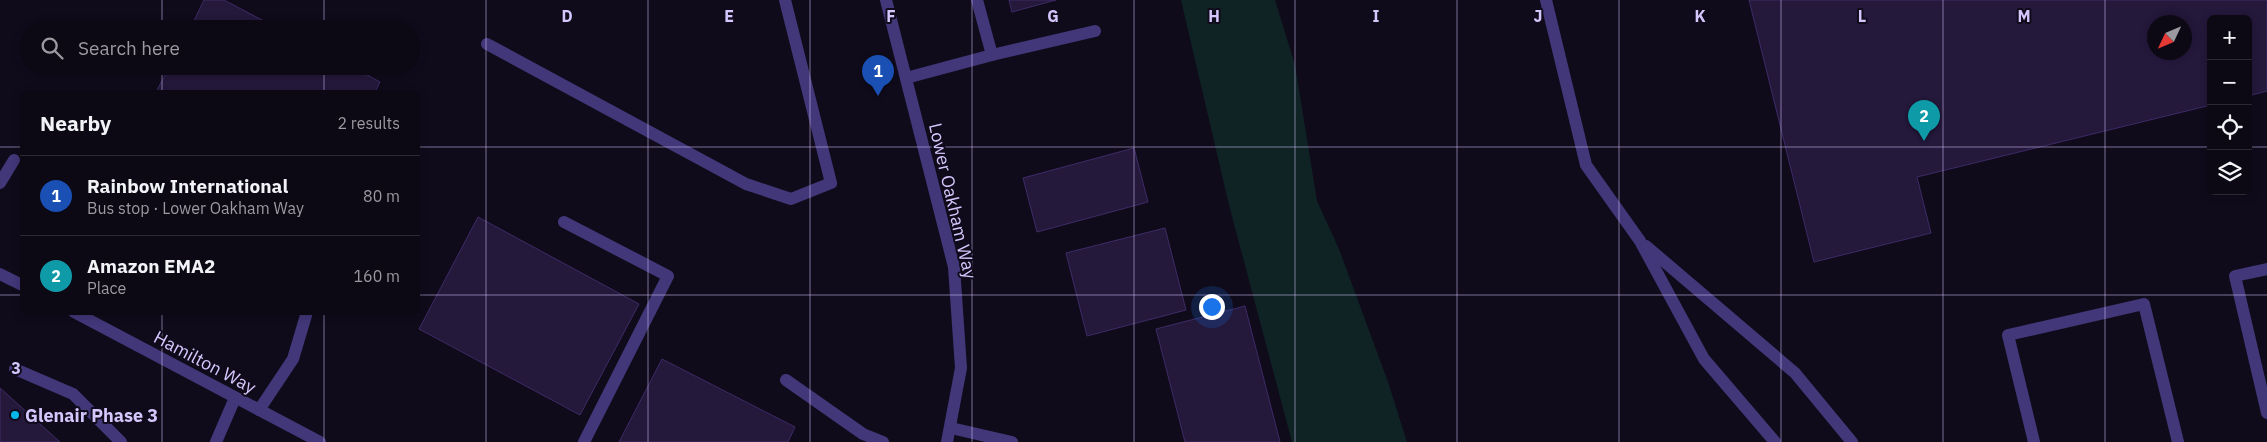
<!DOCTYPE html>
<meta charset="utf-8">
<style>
body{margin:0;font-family:"IBM Plex Sans",sans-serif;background:#1a1622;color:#f1f3f6}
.controls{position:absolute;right:15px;top:15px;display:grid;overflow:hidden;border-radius:8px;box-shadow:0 2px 8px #0003}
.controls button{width:45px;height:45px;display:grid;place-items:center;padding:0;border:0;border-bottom:1px solid #2c2934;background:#0c0814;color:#f1f3f6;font:25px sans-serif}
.compass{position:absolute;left:2147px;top:15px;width:45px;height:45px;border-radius:50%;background:#0c0814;box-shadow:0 2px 8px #0003;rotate:226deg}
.you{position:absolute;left:1211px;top:306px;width:18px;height:18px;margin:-12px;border:4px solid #fff;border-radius:50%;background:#1a73e8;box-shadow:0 0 0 8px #1a73e833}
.badge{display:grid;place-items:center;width:32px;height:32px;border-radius:50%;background:#db2777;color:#fff;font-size:16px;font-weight:700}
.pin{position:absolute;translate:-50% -41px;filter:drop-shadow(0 1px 2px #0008)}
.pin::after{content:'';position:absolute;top:26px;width:18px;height:15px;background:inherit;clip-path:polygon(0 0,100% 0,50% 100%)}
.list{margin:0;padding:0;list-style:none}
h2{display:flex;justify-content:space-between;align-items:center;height:65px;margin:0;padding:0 20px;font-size:21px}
h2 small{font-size:16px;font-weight:400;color:#9a9aa0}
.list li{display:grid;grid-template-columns:32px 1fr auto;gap:15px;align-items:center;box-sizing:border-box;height:80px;padding:0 20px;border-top:1px solid #2c2934}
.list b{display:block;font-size:19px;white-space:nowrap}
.list p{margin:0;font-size:16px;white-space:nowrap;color:#9a9aa0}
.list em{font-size:16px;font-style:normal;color:#9a9aa0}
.icon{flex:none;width:28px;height:28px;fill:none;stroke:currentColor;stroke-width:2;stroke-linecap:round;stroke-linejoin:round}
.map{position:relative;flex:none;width:2267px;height:442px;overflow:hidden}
.search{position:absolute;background:#0c0814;box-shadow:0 2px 8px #0003;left:20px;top:20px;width:400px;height:55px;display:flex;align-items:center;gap:12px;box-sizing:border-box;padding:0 18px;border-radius:28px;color:#9a9aa0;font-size:19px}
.panel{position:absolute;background:#0c0814;box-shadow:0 2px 8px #0003;left:20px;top:90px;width:400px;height:225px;border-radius:8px}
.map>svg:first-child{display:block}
</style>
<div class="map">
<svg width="2267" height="442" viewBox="0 0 2267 442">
<rect width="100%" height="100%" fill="#100b1b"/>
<polygon fill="#0f2325" points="1181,0 1275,0 1295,65 1317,201 1339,249 1388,382 1407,442 1292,442 1229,205"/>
<g fill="#24183b" stroke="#3e2b67" fill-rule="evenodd">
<polygon points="204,0 224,0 279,29 190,29"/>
<polygon points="1009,0 1056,0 1012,12"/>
<path d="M1749 0H2267V91L2248 96V19H2211V105L1917 177 1931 233 1814 262ZM2154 22H2184V52H2154Z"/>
<polygon points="170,66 351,66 380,82 375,92 156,92"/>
<polygon points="1134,148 1148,202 1037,232 1023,178"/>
<polygon points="478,217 639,304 580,415 419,329"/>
<polygon points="1165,228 1186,310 1087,336 1066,253"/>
<polygon points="1245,306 1280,442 1185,442 1156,329"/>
<polygon points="662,359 795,427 788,442 619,442"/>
<polygon points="0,388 60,442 0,442"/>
</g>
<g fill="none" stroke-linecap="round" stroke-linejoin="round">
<g stroke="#423779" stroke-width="12">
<polyline points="1546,0 1586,165 1640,241 1704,359 1775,442"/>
<polyline points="487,44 746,184 791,199 831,183 785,0"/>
<polyline points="992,55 1095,31"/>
<polyline points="906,78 992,55 977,0"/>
<polyline points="0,183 14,160"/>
<polyline points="564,222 668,276 584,442"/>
<polyline points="1646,246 1795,373 1852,442"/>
<polyline points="2267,269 2235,276 2267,413"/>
<polyline points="15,369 73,394 121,442"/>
<polyline points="786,380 863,434 883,442"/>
<polyline points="259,410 293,359 307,312"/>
<polyline points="951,428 1012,442"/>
<polyline points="216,442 235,398"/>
<polyline points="2034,442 2008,335 2144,304 2178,442"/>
</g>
<polyline stroke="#423779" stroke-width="12" points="886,0 954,267 961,368 947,442"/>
<g stroke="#423779" stroke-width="12">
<polyline points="0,274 22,285"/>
<polyline points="74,312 320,442"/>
</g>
</g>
<path fill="none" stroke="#d4c7fd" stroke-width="1" stroke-opacity="0.55" d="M162 0V29M324 0V29M486 0V442M648 0V442M810 0V442M972 0V442M1134 0V442M1295 0V442M1457 0V442M1619 0V442M1781 0V442M1943 0V442M2105 0V442M162 66V92M324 66V92M0 147H22M418 147H2211M2248 147H2267M0 295H22M418 295H2267M162 312V442M324 312V442"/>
<circle fill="#06b7ea" stroke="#100b1b" stroke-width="2" cx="15" cy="415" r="5"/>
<g text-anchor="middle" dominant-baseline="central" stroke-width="4" stroke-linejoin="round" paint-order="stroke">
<g font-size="18" fill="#d4c7fd" stroke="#100b1b">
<text transform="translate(953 201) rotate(77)">Lower Oakham Way</text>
<text transform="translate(205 362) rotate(28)">Hamilton Way</text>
</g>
<g font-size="18" font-weight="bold" fill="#d4c7fd" stroke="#100b1b" text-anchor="start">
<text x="25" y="415">Glenair Phase 3</text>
</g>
</g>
<g font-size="16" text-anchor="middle" font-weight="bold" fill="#d4c7fd" stroke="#100b1b" stroke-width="4" stroke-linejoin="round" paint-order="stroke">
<text x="567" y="22">D</text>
<text x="729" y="22">E</text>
<text x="891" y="22">F</text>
<text x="1053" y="22">G</text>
<text x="1214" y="22">H</text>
<text x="1376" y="22">I</text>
<text x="1538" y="22">J</text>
<text x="1700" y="22">K</text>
<text x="1862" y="22">L</text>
<text x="2024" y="22">M</text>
<text x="16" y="374">3</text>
</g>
</svg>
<div class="controls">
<button>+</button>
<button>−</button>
<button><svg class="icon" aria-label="locate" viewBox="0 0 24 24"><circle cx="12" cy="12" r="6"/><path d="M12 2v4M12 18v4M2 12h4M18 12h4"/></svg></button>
<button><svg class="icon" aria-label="layers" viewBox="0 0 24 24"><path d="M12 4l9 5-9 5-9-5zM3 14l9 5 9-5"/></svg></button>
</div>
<svg class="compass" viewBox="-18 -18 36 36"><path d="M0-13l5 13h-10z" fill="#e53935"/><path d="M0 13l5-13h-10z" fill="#9a9aa0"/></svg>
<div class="you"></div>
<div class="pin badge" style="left:878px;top:96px;background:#1a4fb4">1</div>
<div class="pin badge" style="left:1924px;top:141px;background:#0f9aa8">2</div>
<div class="search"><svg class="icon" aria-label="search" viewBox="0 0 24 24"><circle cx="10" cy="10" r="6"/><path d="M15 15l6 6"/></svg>Search here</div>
<section class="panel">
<h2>Nearby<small>2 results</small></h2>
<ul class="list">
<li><span class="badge" style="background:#1a4fb4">1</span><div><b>Rainbow International</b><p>Bus stop · Lower Oakham Way</p></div><em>80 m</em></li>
<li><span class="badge" style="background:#0f9aa8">2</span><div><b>Amazon EMA2</b><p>Place</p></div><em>160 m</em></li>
</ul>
</section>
</div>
